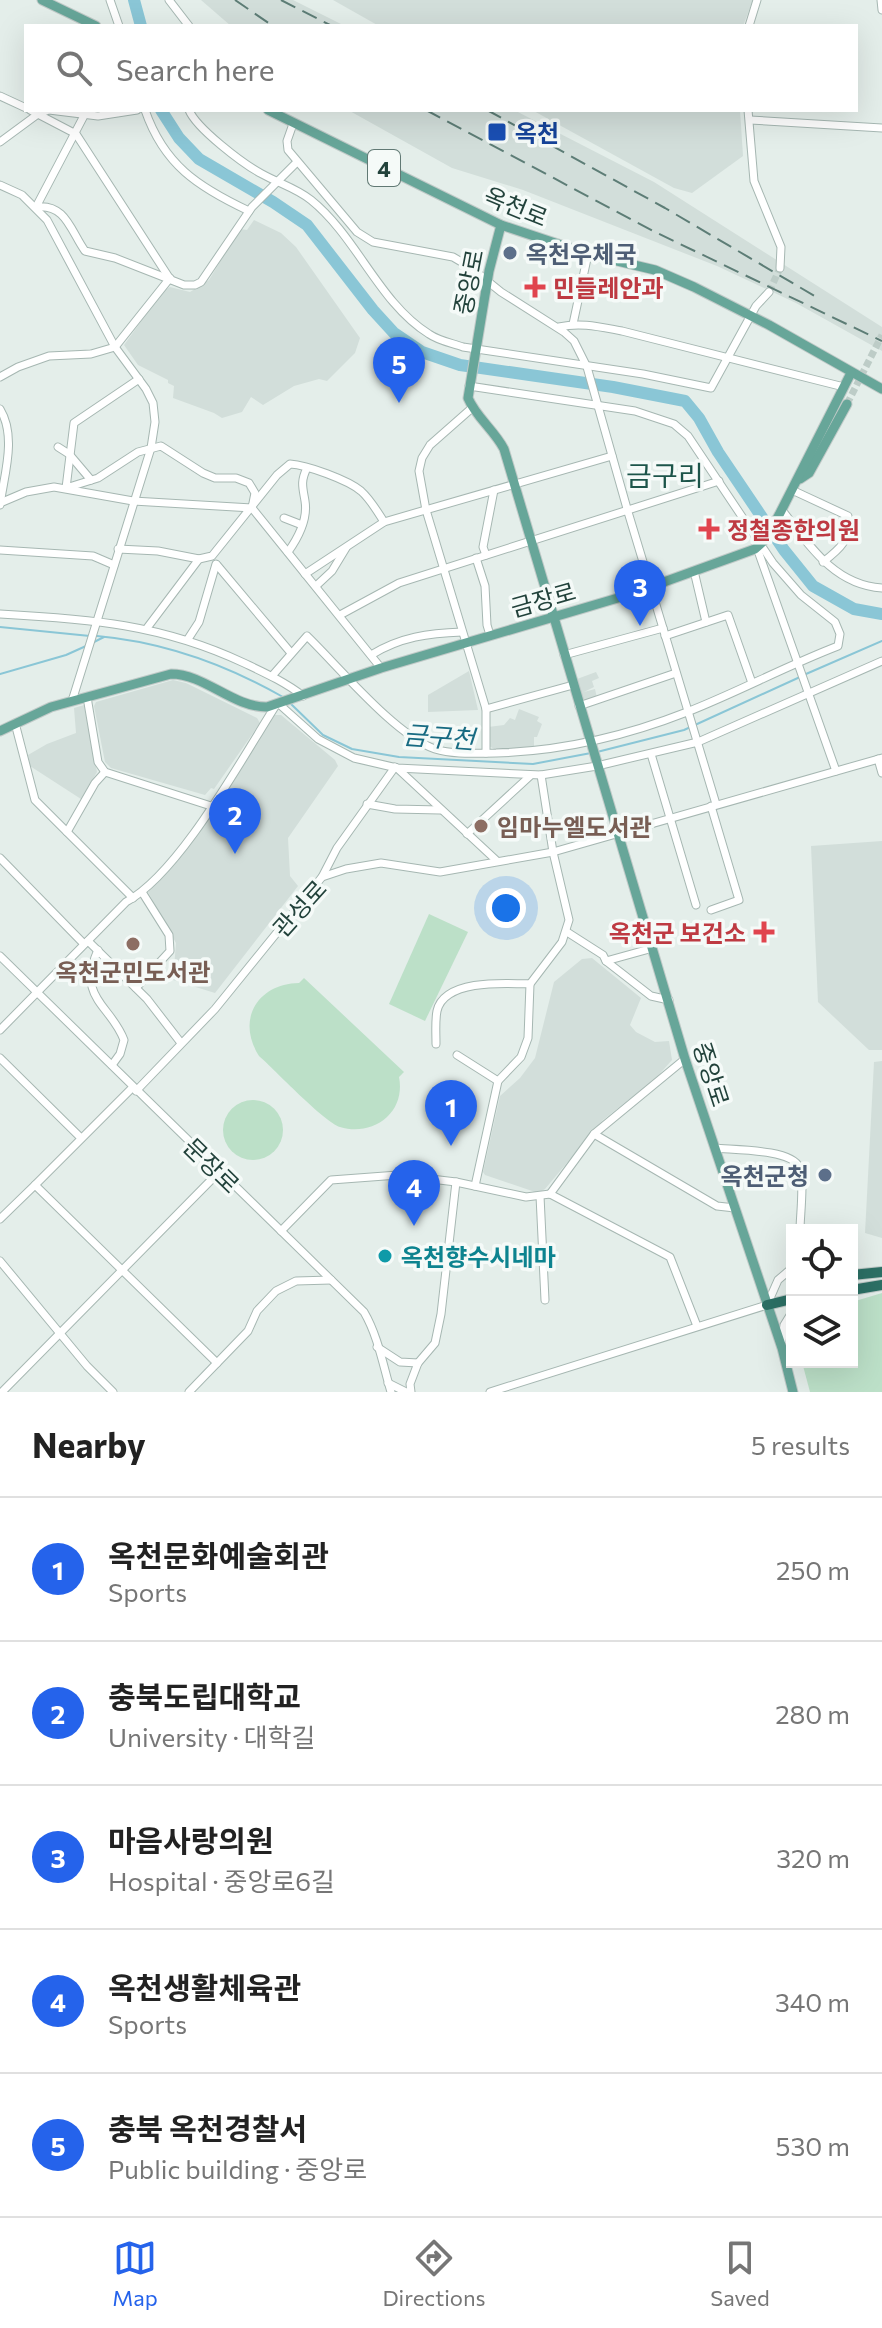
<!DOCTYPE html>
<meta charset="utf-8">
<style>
body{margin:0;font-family:Commissioner,"Noto Sans KR",sans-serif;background:#f6f6f6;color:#222}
.controls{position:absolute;right:24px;bottom:24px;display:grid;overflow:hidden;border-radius:0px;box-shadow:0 8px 32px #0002}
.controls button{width:72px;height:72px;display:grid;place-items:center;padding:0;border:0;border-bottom:2px solid #e0e0e0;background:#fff;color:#222;font:40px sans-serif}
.you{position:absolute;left:506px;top:908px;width:28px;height:28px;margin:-20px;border:6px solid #fff;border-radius:50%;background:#1a73e8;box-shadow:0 0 0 12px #1a73e833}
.badge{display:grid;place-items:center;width:52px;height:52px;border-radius:50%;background:#2563eb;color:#fff;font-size:26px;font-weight:700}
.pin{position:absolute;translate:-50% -66px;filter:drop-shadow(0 2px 4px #0008)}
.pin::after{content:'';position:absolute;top:42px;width:28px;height:24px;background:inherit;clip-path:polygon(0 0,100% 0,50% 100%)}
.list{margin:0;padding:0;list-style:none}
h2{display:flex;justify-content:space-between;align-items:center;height:104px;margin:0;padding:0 32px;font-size:34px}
h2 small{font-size:26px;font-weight:400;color:#767676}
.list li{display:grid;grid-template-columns:52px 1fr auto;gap:24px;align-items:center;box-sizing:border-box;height:144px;padding:0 32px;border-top:2px solid #e0e0e0}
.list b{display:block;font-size:30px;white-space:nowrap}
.list p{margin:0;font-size:26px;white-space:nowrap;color:#767676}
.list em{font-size:26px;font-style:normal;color:#767676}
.icon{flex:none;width:44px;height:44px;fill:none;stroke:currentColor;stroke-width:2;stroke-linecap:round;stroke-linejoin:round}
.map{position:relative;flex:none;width:882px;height:1392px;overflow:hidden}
.search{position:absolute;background:#fff;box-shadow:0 8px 32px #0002;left:24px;right:24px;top:24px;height:88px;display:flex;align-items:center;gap:20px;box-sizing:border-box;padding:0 28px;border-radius:0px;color:#767676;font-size:30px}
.sheet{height:824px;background:#fff}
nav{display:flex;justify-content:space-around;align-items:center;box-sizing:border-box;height:112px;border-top:2px solid #e0e0e0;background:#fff;font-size:22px;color:#767676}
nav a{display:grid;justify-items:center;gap:4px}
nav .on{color:#2563eb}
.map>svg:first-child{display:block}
</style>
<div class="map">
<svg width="882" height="1392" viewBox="0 0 882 1392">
<rect width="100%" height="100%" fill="#e4eeea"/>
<g fill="#d2deda">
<polygon points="201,0 293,0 345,26 231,26"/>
<polygon points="333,0 753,0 743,26 379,26"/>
<polygon points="348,110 514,110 654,182 882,327 882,351 796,303 717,266 523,190 452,168"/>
<polygon points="532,110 740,110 743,156 692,193 674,188"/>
<polygon points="254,220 281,233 296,247 360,338 355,353 327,381 319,379 294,386 263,405 251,397 242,412 222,418 214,413 173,398 174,386 168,383 168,380 138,365 124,345 163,291 170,287 190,292 209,280 240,229 247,230"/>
<polygon points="469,671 478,710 428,712 428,695"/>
<polygon points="596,672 599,678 592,681 594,687 584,692 595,689 597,698 584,703 577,679"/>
<polygon points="173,680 186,683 257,718 260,723 214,789 211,788 205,795 111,768 105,762 94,706 96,702"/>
<polygon points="84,705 97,772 81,799 30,766 28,755 47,744 76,733 74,708"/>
<polygon points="519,709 539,717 537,721 542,724 537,737 534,737 534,747 496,750 489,746 488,727 504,725 510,718 515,720"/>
<polygon points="273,715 281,715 335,760 338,766 288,838 290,876 298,886 215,993 173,980 176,943 148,892 170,870"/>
<polygon points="882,841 882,1050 869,1050 818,1002 811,846"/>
<polygon points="592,958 641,998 630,1025 636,1032 655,1042 669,1041 672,1060 656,1078 603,1120 545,1189 538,1193 485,1175 483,1172 500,1096 520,1078 535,1058 554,982 582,959"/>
<polygon points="882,1061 882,1238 865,1233 874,1062"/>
</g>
<g fill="#bce0c8">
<polygon points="429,914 468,932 425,1021 389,1004"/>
<path d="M304 978 404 1072 399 1077C402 1092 398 1107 387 1117 374 1129 356 1132 340 1127 324 1122 275 1070 259 1056 236 1020 257 984 299 983Z"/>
<circle cx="253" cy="1130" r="30"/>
<polygon points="882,1293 882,1392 810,1392 802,1362 852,1362 852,1302"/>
</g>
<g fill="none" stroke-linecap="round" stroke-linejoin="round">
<g stroke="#8ac6d6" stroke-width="2">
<polyline points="0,627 90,636"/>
<path d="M97 636C164 642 225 664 283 697"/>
<polyline points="92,643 104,637"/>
<polyline points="0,674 66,655 86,646"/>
<polyline points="806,674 882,641"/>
<polyline points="291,704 323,735 352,749 399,757 533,764 591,753"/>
<polyline points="597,752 684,730 800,677"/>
</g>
<g stroke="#8ac6d6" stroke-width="12">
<polyline points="134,0 141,26"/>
<polyline points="161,110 179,138 199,159 273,202 307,225 373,310 394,333 422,352 460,365 613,387 685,401 699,418 718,452 784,550 813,586 854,609 882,614"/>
</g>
<g stroke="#bdccc7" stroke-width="7" stroke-dasharray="7 3.5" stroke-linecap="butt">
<polyline points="769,292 780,268"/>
<polyline points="847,404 882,335"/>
</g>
<defs>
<g id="minor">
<polyline points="110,0 119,26"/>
<polyline points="169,0 189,26"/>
<polyline points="881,0 882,10"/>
<polyline points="749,26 757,0"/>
<polyline points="0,96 26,108"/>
<polyline points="30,110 76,134 168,276"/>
<path d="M87 110 36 207C66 203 71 232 85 251L115 258 184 285H195L201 282 252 207 297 162"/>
<path d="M145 110C164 165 198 187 249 211"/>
<path d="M189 110C196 128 243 164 262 174 278 183 296 188 311 200 357 237 379 303 429 334 439 341 452 343 463 347L643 374 711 388 756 306 769 292"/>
<polyline points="748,110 754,181 781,247 780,268"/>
<polyline points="750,120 882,128"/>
<polyline points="293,124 287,141 288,150 357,232 373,242 453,257 470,267 501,292 564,332 574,341 587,367 628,512 716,804"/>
<polyline points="0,142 38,114 49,110 98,116 137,110"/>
<polyline points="0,185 22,195 47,220 115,347 146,389 153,403 155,422 151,448 72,701"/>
<polyline points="573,324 588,254"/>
<path d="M559 327C581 322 600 327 622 331L844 387"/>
<polyline points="0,377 18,367 49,356 91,354 115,347 170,278"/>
<polyline points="139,379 74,423 66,488 98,478 138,452 161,446 203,473 215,478 236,478 249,483 255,493 252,508"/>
<polyline points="472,408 430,445 422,458 419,471 426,510 486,709 486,753"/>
<path d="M0 409C17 437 4 475 0 505"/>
<polyline points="58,447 69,454 91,480"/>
<path d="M792 490 848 516C851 540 840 549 823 562"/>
<polyline points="0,503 26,492 54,487 133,501 252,508 381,668"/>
<path d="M782 510C809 545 834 585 882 588"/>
<polyline points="284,518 302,525"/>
<polyline points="757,548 836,771"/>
<polyline points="118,549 158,551 199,559"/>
<polyline points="0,550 93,556 114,565"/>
<path d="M288 552C298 538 308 519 305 501 303 488 300 482 307 468"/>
<polyline points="486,555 483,547 494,490"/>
<polyline points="476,558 485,586 487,625 490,635"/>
<polyline points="217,565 291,653"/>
<polyline points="694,571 706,622"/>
<polyline points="305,574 384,522 612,456"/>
<polyline points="316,586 332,571 346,548"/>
<path d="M0 614C90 619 161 624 244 663 265 673 285 682 303 696"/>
<polyline points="340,615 399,583 719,481"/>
<path d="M147 628 199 559 212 556 277 475 290 464C307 465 348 480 361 491 371 500 377 511 384 522"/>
<polyline points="665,636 728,615 752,683"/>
<polyline points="188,639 199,622 216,564"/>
<path d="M371 655C400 637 429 633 462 632"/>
<polyline points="564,655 663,628"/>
<path d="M272 676 307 636C339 667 395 735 435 749 454 755 477 753 496 753 562 751 626 736 687 712 738 692 786 666 838 646L840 634 835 622 801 595 773 563 688 436 674 424 635 411 469 386"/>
<polyline points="87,697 98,762 105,772 211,806"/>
<polyline points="279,704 318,739 354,758 397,768 541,775 597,766 698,742 882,661"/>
<polyline points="579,706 676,673"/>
<polyline points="486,709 573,685"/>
<polyline points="15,723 35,800 133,898"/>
<polyline points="651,754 696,905"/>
<polyline points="878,759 882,773"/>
<polyline points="397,768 497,861"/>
<polyline points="367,804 395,809 440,810"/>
<polyline points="67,832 95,783 105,772"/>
<polyline points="467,834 530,776"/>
<polyline points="0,858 84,944"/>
<polyline points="322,877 337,848 395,767"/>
<polyline points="711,910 739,900 711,806"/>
<polyline points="567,932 603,955 606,961 651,996 669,1000"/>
<polyline points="88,941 147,999 181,1043"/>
<path d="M98 950C76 998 111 1005 124 1040L120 1054 112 1065"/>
<path d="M0 956 364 1312C378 1336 383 1365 391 1392"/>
<polyline points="606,961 653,948"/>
<polyline points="136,988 170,951 169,935 142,892"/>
<path d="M0 1030 126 902C180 873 242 758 276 705"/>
<path d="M436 1044C436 1033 435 1021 437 1011 444 979 505 983 530 984"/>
<polyline points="457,1055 498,1081 475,1186"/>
<polyline points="0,1058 81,1138"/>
<polyline points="498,1081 521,1057 528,1038 530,984 562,942 569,920 553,852 541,775"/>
<polyline points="133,1087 35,1185 217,1363 248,1331 257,1311 276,1291 296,1281 331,1280"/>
<polyline points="136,1091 215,1009 322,877 346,869 381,863 440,872 553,852 882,758"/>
<polyline points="594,1134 717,1206 735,1208"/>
<path d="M715 1148C733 1150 791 1149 799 1167 805 1179 800 1215 800 1230"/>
<polyline points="550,1194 594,1134 685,1059"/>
<polyline points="540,1196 545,1300"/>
<polyline points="0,1219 35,1185"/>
<polyline points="281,1231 331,1180 398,1175 456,1182 526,1197 550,1194 670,1257 697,1326"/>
<polyline points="0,1261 87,1366 113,1392"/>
<polyline points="782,1342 784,1325 792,1312"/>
<polyline points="377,1347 400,1362 418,1363"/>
<polyline points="388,1383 406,1392"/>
<polyline points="2,1392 219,1172"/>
<polyline points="189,1392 217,1363"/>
<polyline points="411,1392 410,1384 418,1363 435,1343 441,1314 456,1182"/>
<polyline points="490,1392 767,1305 778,1280 792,1268"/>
</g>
<g id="major">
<polyline points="42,0 96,26"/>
<polyline points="268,110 501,225 588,254 655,270 694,287 769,325 882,389"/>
<path d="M501 225 489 271 468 398C476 417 494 430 504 449L685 1059 782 1348 793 1392"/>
<polyline points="800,479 809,473 847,404"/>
<path d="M0 731 51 707 171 674C205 674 232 707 267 707L381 668 628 595 755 549 765 540 779 515 851 373"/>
</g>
<g id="highway">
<polyline points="852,1275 882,1272"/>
<polyline points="852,1290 882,1285"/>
<polyline points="767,1305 792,1299"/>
</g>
</defs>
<use href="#minor" stroke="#a6b7b2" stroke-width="9"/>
<use href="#major" stroke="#c1cac8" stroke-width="11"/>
<use href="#highway" stroke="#c1cac8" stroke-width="12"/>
<use href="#minor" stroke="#fff" stroke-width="7"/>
<use href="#major" stroke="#67a699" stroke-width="9"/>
<use href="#highway" stroke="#2c7065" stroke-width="10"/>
<g stroke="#5d7d76" stroke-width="2" stroke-dasharray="16 8" stroke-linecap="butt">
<polyline points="235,0 273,26"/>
<polyline points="281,0 332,26"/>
<polyline points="426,110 653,231 882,341"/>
<polyline points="487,110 665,208 818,298"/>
</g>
</g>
<rect fill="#1a4fb4" stroke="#f5faf8" stroke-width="3" x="487" y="122" width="20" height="20" rx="4"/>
<g fill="#5c6f8a" stroke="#f5faf8" stroke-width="3">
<circle cx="510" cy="253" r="8"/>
<circle cx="825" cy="1175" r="8"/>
</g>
<g fill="#e0444e" stroke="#f5faf8" stroke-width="3">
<path d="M531 275h8v8h8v8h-8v8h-8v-8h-8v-8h8z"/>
<path d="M705 517h8v8h8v8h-8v8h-8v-8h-8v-8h8z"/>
<path d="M760 920h8v8h8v8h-8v8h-8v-8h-8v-8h8z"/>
</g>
<g fill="#8d6e63" stroke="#f5faf8" stroke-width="3">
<circle cx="481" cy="826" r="8"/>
<circle cx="133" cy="944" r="8"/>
</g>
<circle fill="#0f9aa8" stroke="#f5faf8" stroke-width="3" cx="385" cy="1256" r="8"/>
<g text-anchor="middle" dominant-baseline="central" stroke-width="7" stroke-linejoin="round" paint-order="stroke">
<rect fill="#f5faf8" stroke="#617974" stroke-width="2" x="368" y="150" width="32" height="36" rx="6"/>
<g font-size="22" font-weight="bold" fill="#22423b">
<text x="384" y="168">4</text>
</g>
<g font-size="24" font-weight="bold" fill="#164399" stroke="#f5faf8" text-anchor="start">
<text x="515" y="132">옥천</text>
</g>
<g font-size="24" fill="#22423b" stroke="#f5faf8">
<text transform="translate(516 206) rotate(22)">옥천로</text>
<text transform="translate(468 282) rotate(-79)">중앙로</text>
<text transform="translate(543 599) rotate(-16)">금장로</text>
<text transform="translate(299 908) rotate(-48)">관성로</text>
<text transform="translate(712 1074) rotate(72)">중앙로</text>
<text transform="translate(212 1165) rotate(44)">문장로</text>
</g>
<g font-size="24" font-weight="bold" fill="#4e5e75" stroke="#f5faf8" text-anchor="start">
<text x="526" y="253">옥천우체국</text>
<text x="809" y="1175" text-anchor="end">옥천군청</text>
</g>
<g font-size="24" font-weight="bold" fill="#be3a42" stroke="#f5faf8" text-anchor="start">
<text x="553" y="287">민들레안과</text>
<text x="727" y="529">정철종한의원</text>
<text x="746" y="932" text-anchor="end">옥천군 보건소</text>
</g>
<g font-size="24" font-weight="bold" fill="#785e54" stroke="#f5faf8" text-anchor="start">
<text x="497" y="826">임마누엘도서관</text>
<text x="133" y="971" text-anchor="middle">옥천군민도서관</text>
</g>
<g font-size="24" font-weight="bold" fill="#0d838f" stroke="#f5faf8" text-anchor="start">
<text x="401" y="1256">옥천향수시네마</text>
</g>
<g font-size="26" font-style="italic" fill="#186b82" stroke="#f5faf8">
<text transform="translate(439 736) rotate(4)">금구천</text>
</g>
<g font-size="28" fill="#1d554a" stroke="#f5faf8">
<text x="665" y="475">금구리</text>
</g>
</g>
</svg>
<div class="controls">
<button><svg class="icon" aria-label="locate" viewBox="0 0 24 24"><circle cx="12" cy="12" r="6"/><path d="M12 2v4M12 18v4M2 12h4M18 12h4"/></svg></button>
<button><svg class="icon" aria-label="layers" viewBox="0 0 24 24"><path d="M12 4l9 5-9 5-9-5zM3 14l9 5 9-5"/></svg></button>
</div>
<div class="you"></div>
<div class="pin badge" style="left:451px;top:1146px">1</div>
<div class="pin badge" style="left:235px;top:854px">2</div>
<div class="pin badge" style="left:640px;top:626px">3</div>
<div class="pin badge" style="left:414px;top:1226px">4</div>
<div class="pin badge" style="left:399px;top:403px">5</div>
<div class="search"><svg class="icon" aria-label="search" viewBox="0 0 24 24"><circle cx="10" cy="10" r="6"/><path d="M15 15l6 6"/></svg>Search here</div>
</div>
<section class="sheet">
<h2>Nearby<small>5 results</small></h2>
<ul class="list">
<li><span class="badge">1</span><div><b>옥천문화예술회관</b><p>Sports</p></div><em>250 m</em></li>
<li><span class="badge">2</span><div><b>충북도립대학교</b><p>University · 대학길</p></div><em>280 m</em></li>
<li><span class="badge">3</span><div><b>마음사랑의원</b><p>Hospital · 중앙로6길</p></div><em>320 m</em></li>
<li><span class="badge">4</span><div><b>옥천생활체육관</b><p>Sports</p></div><em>340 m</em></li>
<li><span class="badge">5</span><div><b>충북 옥천경찰서</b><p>Public building · 중앙로</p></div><em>530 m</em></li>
</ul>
</section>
<nav>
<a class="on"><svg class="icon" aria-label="map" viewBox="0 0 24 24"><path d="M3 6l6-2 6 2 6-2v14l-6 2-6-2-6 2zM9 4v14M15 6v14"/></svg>Map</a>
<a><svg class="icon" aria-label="directions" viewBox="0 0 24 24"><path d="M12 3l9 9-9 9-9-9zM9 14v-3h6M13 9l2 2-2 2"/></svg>Directions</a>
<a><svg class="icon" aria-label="saved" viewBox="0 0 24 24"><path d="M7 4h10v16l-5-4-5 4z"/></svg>Saved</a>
</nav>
